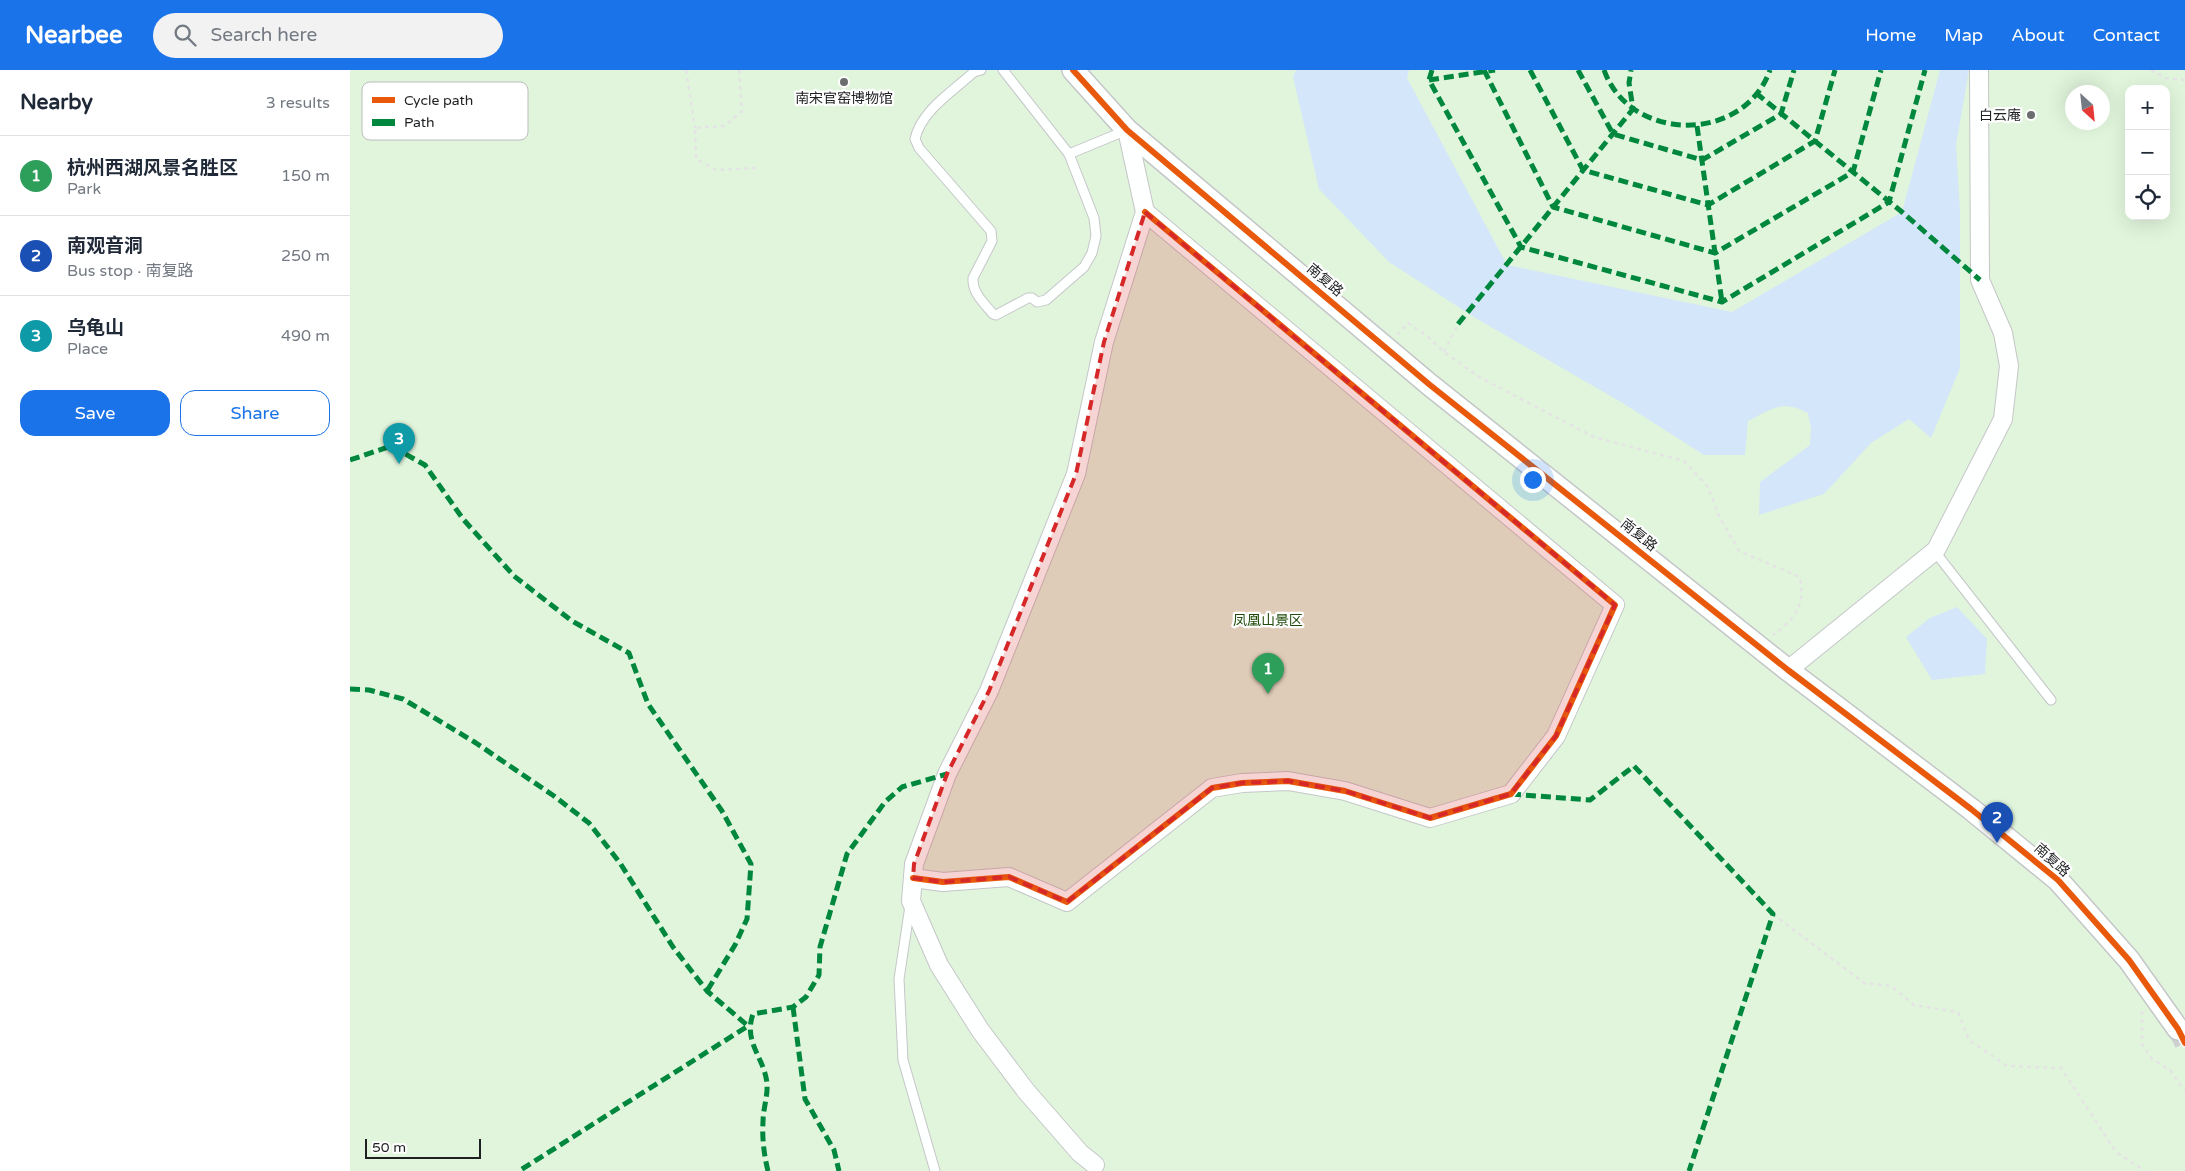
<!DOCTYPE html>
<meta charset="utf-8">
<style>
body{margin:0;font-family:"Varela Round","Noto Sans SC",sans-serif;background:#f2f2f3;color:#1f2937}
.controls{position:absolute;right:15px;top:15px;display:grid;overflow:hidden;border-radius:10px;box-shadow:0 5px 20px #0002}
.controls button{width:45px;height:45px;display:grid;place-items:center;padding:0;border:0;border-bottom:1px solid #e0e1e3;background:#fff;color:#1f2937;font:25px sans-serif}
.compass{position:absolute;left:1715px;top:15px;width:45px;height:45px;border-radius:50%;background:#fff;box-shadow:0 5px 20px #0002;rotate:153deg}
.scale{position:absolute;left:15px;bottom:12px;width:116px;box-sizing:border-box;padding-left:5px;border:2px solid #1f2022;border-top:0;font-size:14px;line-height:18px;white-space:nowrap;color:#1f2022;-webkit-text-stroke:4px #fff;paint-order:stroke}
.you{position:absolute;left:1182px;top:409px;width:18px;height:18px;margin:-12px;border:4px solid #fff;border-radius:50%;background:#1a73e8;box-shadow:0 0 0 8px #1a73e833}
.badge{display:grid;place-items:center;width:32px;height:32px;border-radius:50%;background:#1a73e8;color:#fff;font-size:16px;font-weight:700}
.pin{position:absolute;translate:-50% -41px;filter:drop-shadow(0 1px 2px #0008)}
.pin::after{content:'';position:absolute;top:26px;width:18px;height:15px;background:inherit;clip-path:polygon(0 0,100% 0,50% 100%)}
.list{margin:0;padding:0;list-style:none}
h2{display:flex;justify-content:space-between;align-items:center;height:65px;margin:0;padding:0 20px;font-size:21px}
h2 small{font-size:16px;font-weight:400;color:#747a83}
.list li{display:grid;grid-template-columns:32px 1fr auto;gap:15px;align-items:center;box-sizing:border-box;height:80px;padding:0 20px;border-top:1px solid #e0e1e3}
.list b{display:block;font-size:19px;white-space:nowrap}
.list p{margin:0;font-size:16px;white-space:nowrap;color:#747a83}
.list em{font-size:16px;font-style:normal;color:#747a83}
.actions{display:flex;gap:10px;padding:15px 20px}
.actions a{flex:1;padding:11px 0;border:1px solid #1a73e8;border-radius:15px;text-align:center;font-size:18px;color:#1a73e8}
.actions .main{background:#1a73e8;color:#fff}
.icon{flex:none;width:28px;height:28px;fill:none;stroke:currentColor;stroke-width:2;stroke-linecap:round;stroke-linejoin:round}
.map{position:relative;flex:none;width:1835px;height:1101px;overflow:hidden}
header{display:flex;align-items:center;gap:30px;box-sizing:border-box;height:70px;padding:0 25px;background:#1a73e8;color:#fff}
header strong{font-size:24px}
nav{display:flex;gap:28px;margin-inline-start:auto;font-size:18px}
.search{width:350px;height:45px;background:#f2f2f3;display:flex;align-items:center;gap:12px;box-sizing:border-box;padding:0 18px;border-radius:28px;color:#747a83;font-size:19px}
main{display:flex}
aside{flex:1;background:#fff}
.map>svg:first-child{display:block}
</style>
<header>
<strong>Nearbee</strong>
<div class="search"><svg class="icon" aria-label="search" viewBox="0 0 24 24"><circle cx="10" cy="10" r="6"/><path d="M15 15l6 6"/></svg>Search here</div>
<nav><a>Home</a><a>Map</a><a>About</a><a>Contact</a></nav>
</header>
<main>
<aside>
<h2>Nearby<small>3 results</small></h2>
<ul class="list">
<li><span class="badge" style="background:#2e9e5b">1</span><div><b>杭州西湖风景名胜区</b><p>Park</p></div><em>150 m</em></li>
<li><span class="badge" style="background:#1a4fb4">2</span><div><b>南观音洞</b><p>Bus stop · 南复路</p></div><em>250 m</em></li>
<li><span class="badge" style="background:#0f9aa8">3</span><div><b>乌龟山</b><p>Place</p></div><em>490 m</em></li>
</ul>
<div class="actions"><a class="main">Save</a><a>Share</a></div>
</aside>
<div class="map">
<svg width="1835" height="1101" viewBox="0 0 1835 1101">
<rect width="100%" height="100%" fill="#fafcfe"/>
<path fill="#e1f5dc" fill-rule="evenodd" d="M0 0H1835V1101H0ZM1779 19H1816V146H1779ZM1722 22H1752V52H1722Z"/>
<g fill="#d4e6f9">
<path d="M946 0H1059L1057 8 1157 195 1382 242 1552 142 1590 0H1619L1606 75 1610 141V298L1581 368 1559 349 1521 373 1474 424 1409 445 1410 412 1460 375 1461 359 1458 343C1432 329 1422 339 1398 351L1395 385H1354L1271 332 1127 249 1039 192 969 119 943 7Z"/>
<polygon points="1607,537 1637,569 1635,604 1582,610 1556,567 1580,548"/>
</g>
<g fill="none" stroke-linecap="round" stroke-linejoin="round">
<polyline stroke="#ced0d2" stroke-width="21" stroke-dasharray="21 11" stroke-linecap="butt" points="1828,959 1835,973"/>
<defs>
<g id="service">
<path d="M631 0 624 2C603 21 571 41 565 69L569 78 641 161 642 171 623 208C622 223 634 233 643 244L646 245 678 228H682L687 232 696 230 734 197 742 183 746 166 744 148 719 84 653 0"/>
<polyline points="719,84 777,60"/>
<polyline points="1586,480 1589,487 1701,630"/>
<polyline points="560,836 549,909 553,990 585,1101"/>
</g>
<g id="minor">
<polyline points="1438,600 1586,480 1653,349 1659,296 1653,263 1630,210 1629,0"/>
<polyline points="563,808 593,812 659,807 717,832 862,718 892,713 938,711 995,721 1080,748 1161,724 1206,666 1265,535 795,142"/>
<polyline points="745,1095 730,1083 676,1021 630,960 589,895 561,831 564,794 597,704 639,621 726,404 754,272 795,142 777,60"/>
</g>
<polyline id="tertiary" points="723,0 777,60 1080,315 1438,600 1621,739 1708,810 1779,890 1828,959"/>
</defs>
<use href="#service" stroke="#c5c6c8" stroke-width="11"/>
<use href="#minor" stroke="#c5c6c8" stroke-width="20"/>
<use href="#tertiary" stroke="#c5c6c8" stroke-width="24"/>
<g stroke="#e4e4e4" stroke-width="2.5" stroke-dasharray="4 4" stroke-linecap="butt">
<polyline points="336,0 345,58"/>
<polyline points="389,0 392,41 375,56 345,58 346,89 366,100 406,98"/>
<polyline points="1801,0 1816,8 1835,10"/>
<path d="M1047 265 1058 253 1076 265 1094 282 1129 307 1244 367 1334 391 1358 417 1369 446 1389 481 1450 507C1455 538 1446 547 1423 565"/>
<polyline points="1094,282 1108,254"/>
<polyline points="1423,844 1514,913 1541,916 1564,935 1608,942 1619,970 1657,996 1711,998 1766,1082 1795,1101"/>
<polyline points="1792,941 1792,974 1802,989 1820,1000 1835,1021"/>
</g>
<use href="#service" stroke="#feffff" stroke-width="9"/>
<use href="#minor" stroke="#feffff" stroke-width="18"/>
<use href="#tertiary" stroke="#feffff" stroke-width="21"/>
<g stroke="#00873e" stroke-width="5" stroke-dasharray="10 5" stroke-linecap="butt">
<polyline points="1082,0 1079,10 1171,177 1372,232 1539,132 1575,0"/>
<polyline points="1134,0 1203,137 1365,183 1503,102 1531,0"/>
<polyline points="1180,0 1233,100 1358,135 1465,71 1485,0"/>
<polyline points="1228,0 1263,64 1352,90 1431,44 1444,0"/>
<path d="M1254 0C1280 73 1394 74 1420 0"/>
<polyline points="1079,10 1145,0"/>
<polyline points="1406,23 1552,142 1630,210"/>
<polyline points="1347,56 1372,232"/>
<polyline points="1108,254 1283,39 1279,13 1281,0"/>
<polyline points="0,390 41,376 75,395 113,449 164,506 222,551 279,583 298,634 372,741 401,794 397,849 385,875 357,921"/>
<polyline points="0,619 19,620 53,629 126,673 204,726 239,753 270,793 323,877 357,921 398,956 169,1101"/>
<polyline points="1161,724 1240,730 1284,696 1423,844 1339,1101"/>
<polyline points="443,937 455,1029 484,1080 489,1101"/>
<path d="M418 1101C414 1085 412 1068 413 1052 413 1039 418 1026 417 1013 414 987 393 972 403 944L443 937 456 927 469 905 470 877 497 784 535 732 552 717 597 704"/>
</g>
<defs>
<g id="cycleway">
<polyline points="723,0 777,60 1080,315 1438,600 1621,739 1708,810 1779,890 1828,959 1835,973"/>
<polyline points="563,808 593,812 659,807 717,832 862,718 892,713 938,711 995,721 1080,748 1161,724 1206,666 1265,535 795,142"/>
</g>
</defs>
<use href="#cycleway" stroke="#fff" stroke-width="9"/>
<use href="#cycleway" stroke="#e8590c" stroke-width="6"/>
</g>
<path fill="#d62828" fill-opacity="0.2" stroke="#d62828" stroke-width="4" stroke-dasharray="10 6" stroke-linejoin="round" d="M795 142 1265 535 1206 666 1161 724 1080 748 995 721 938 711 892 713 862 718 717 832 659 807 593 812 563 808 564 794 597 704 639 621 726 404 754 272Z"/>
<g fill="#6c6d6f" stroke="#fff" stroke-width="2">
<circle cx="494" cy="12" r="5"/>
<circle cx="1681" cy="45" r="5"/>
</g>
<g text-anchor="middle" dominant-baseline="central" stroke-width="4.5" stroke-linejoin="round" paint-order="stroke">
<g font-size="14" fill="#1f2022" stroke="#fff">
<text x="494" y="28">南宋官窑博物馆</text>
<text x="1671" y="45" text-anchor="end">白云庵</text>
</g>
<g font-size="14" fill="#1f2022" stroke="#fff">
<text transform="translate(975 210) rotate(40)">南复路</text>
<text transform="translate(1289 465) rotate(39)">南复路</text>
<text transform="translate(1702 790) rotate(42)">南复路</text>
</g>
<g font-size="14" fill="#1f4c0b" stroke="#fff">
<text x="918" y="550">凤凰山景区</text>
</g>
</g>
<rect x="12" y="12" width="166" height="58" rx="8" fill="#fff" stroke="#bcbcbd" stroke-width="1"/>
<rect x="22" y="27" width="23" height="6" fill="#e8590c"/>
<rect x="22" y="49" width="23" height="7" fill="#00873e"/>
<g font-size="14" fill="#1f2022">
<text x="54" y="35">Cycle path</text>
<text x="54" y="57">Path</text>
</g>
</svg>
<div class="controls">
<button>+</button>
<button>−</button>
<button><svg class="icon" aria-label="locate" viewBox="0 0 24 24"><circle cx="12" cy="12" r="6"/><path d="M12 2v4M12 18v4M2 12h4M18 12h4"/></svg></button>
</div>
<svg class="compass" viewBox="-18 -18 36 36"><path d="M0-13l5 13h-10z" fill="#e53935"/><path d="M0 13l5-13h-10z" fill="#747a83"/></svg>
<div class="scale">50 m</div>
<div class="you"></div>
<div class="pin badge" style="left:918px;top:624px;background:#2e9e5b">1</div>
<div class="pin badge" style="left:1647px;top:773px;background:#1a4fb4">2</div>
<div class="pin badge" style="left:49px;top:394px;background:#0f9aa8">3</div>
</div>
</main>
